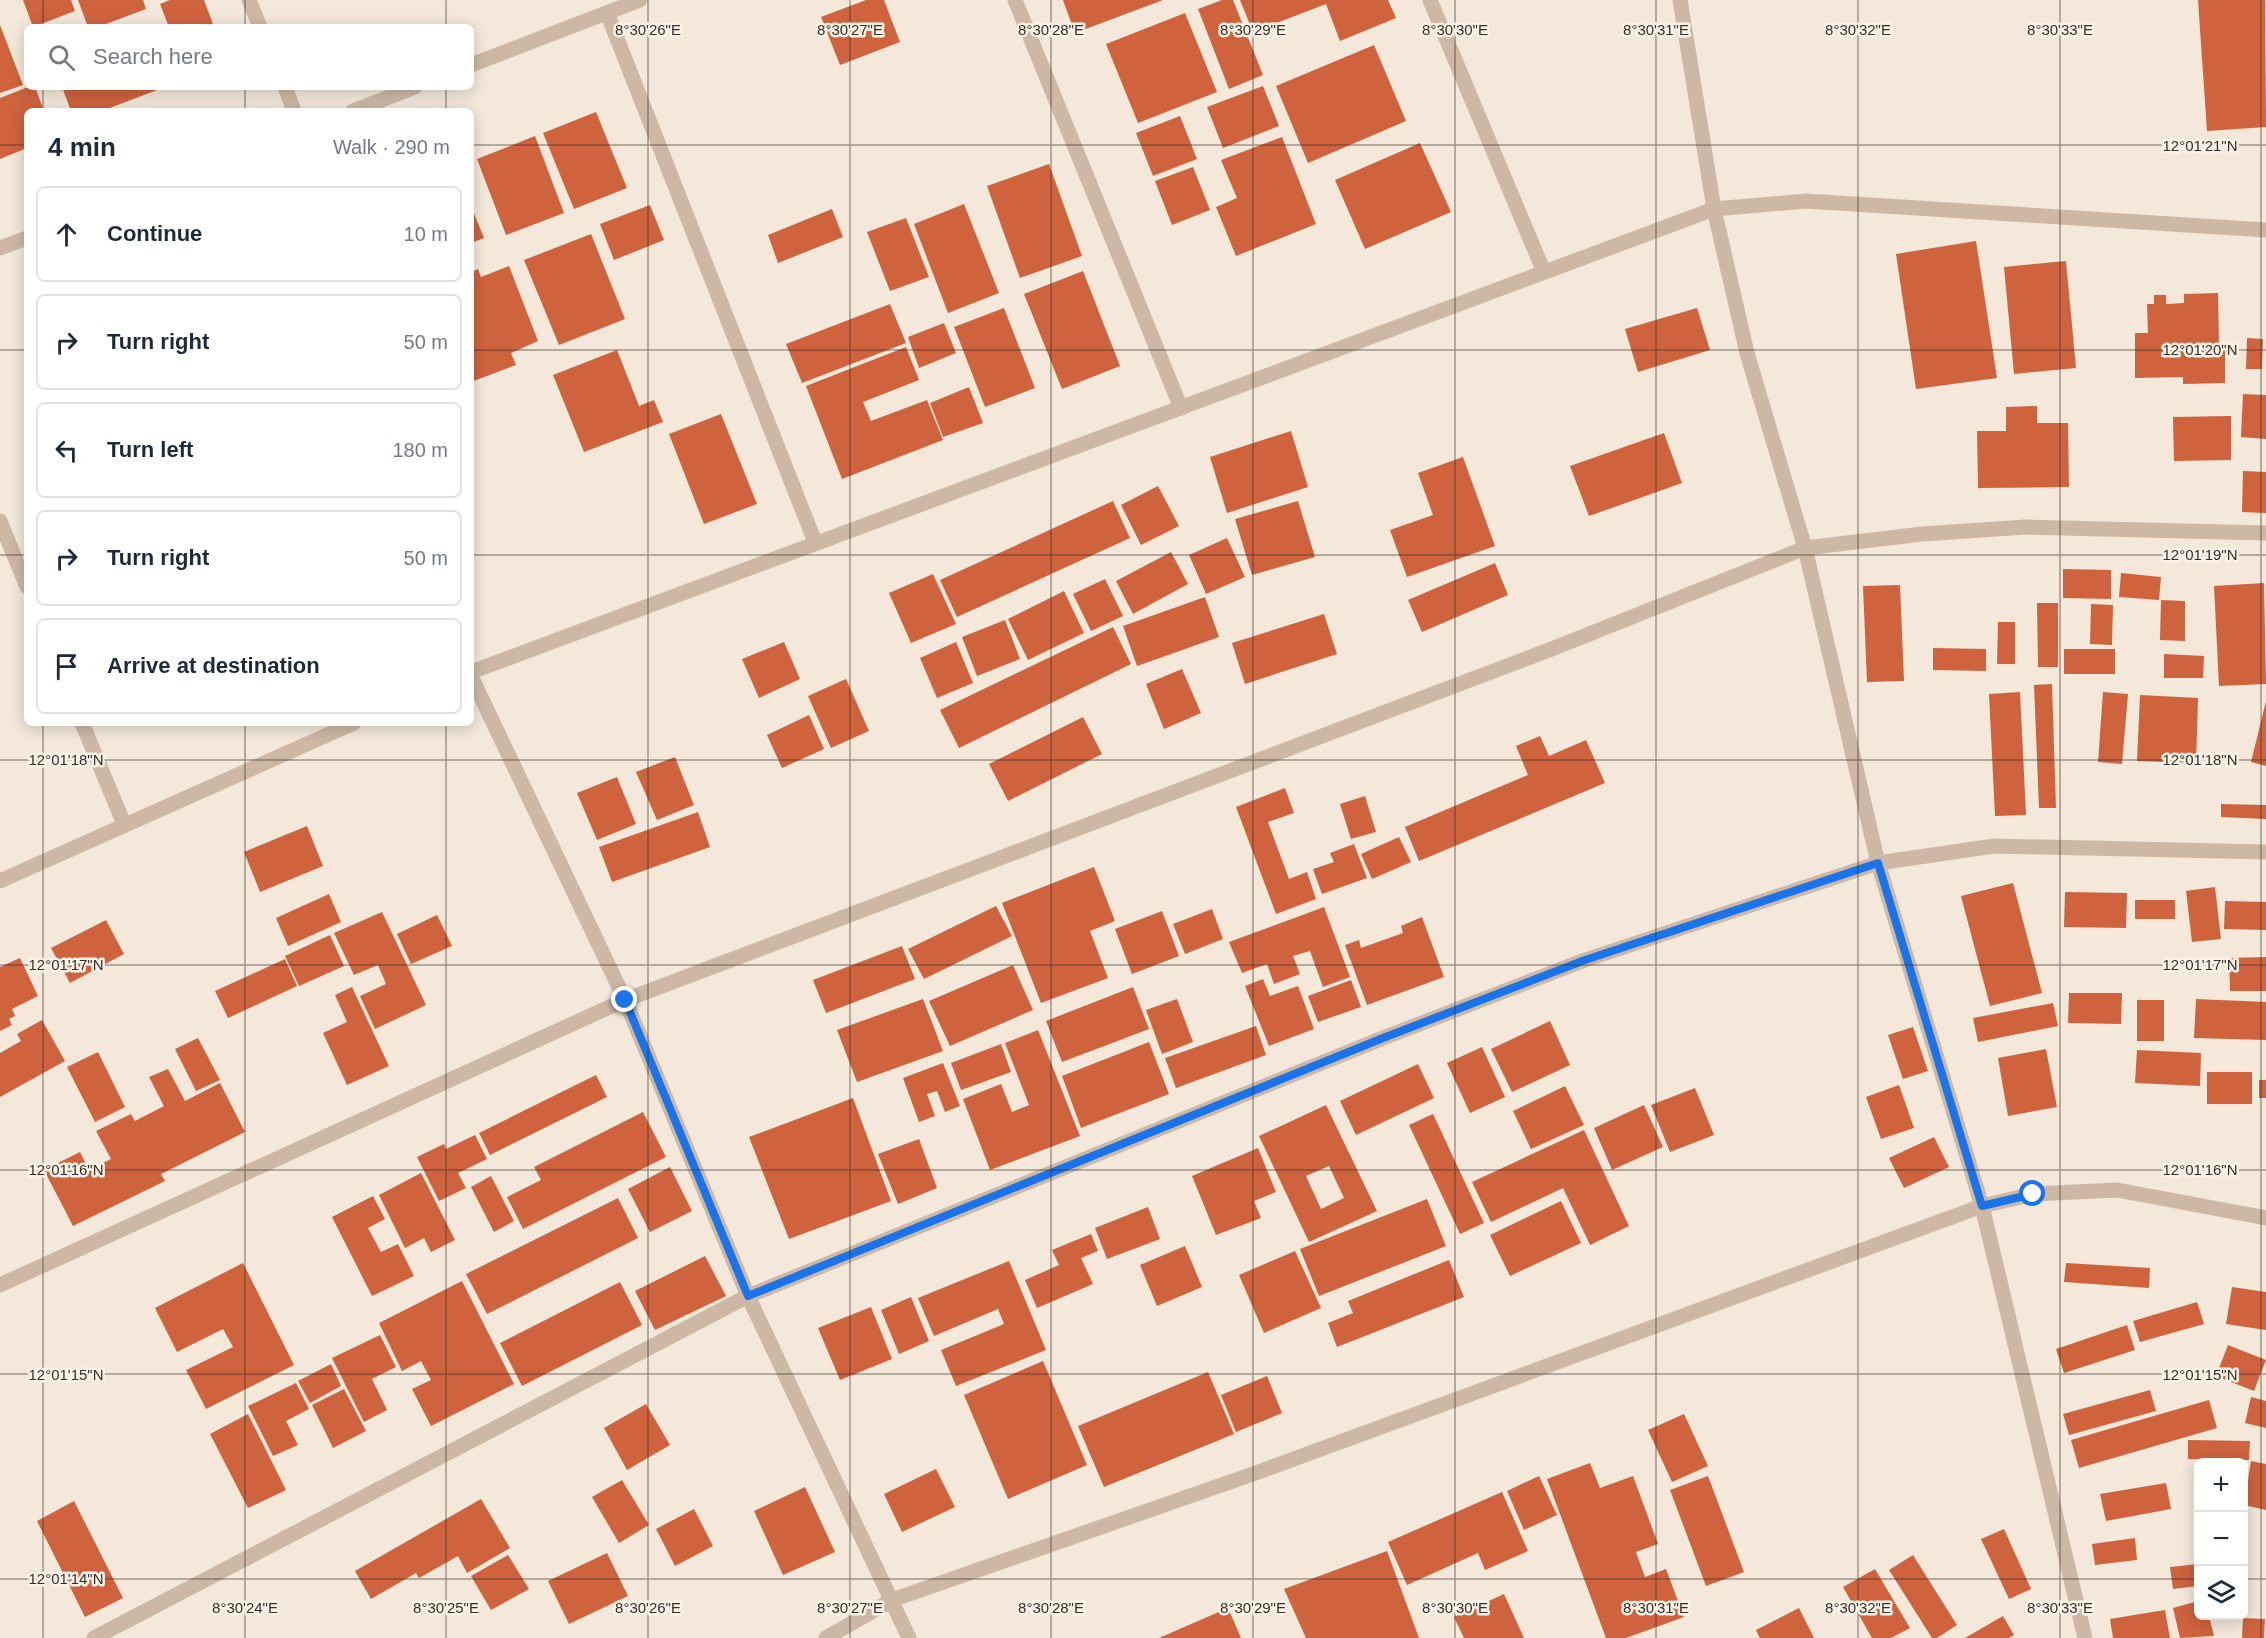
<!DOCTYPE html>
<meta charset="utf-8">
<style>
body{margin:0;font-family:Arial,sans-serif;background:#f6f6f7;color:#1f2937}
.controls{position:absolute;right:18px;bottom:18px;display:grid;overflow:hidden;border-radius:9px;box-shadow:0 3px 15px #0003}
.controls button{width:54px;height:54px;display:grid;place-items:center;padding:0;border:0;border-bottom:2px solid #e0e1e3;background:#fff;color:#1f2937;font:30px sans-serif}
.stop{position:absolute;width:18px;height:18px;margin:-14px;border:4px solid #1a73e8;border-radius:50%;background:#fff}
.stop.end{background:#1a73e8;border-color:#fff;box-shadow:0 2px 6px #0008}
.list{margin:0;padding:0;list-style:none}
h2{display:flex;justify-content:space-between;align-items:center;height:78px;margin:0;padding:0 24px;font-size:26px}
h2 small{font-size:20px;font-weight:400;color:#747a83}
.list li{display:grid;grid-template-columns:39px 1fr auto;gap:18px;align-items:center;box-sizing:border-box;height:96px;margin:0 12px 12px;padding:0 12px;border:2px solid #e0e1e3;border-radius:9px}
.list b{display:block;font-size:22px;white-space:nowrap}
.list em{font-size:20px;font-style:normal;color:#747a83}
.icon{flex:none;width:33px;height:33px;fill:none;stroke:currentColor;stroke-width:2;stroke-linecap:round;stroke-linejoin:round}
.map{position:relative;flex:none;width:2266px;height:1638px;overflow:hidden}
.search{position:absolute;background:#fff;box-shadow:0 3px 15px #0003;left:24px;top:24px;width:450px;height:66px;display:flex;align-items:center;gap:15px;box-sizing:border-box;padding:0 21px;border-radius:9px;color:#747a83;font-size:22px}
.panel{position:absolute;background:#fff;box-shadow:0 3px 15px #0003;left:24px;top:108px;width:450px;height:618px;border-radius:9px}
.map>svg:first-child{display:block}
</style>
<div class="map">
<svg width="2266" height="1638" viewBox="0 0 2266 1638">
<rect width="100%" height="100%" fill="#f3e8da"/>
<g fill="#ce633e" fill-rule="evenodd">
<polygon points="23,0 71,0 75,11 33,27"/>
<polygon points="78,0 143,0 146,9 98,27 88,27"/>
<polygon points="170,0 204,0 214,27 169,27 160,4"/>
<polygon points="866,0 884,0 900,42 840,65 821,17"/>
<polygon points="1063,0 1163,0 1075,33"/>
<polygon points="1222,0 1233,0 1263,75 1229,89 1198,9"/>
<polygon points="1240,0 1388,0 1396,18 1340,41 1326,4 1253,32"/>
<polygon points="2198,0 2265,0 2266,127 2207,131"/>
<polygon points="1185,13 1217,92 1138,123 1106,44"/>
<polygon points="0,25 23,85 0,93"/>
<polygon points="1374,45 1406,121 1308,163 1276,86"/>
<polygon points="1263,86 1279,126 1223,148 1207,107"/>
<polygon points="28,87 35,87 44,111 27,111 27,148 0,159 0,98"/>
<polygon points="62,87 165,87 102,111 71,111"/>
<polygon points="596,112 627,188 574,209 543,133"/>
<polygon points="1180,116 1197,159 1153,176 1136,133"/>
<polygon points="535,136 564,213 506,235 477,159"/>
<polygon points="1282,137 1316,224 1236,256 1216,207 1237,198 1221,160"/>
<polygon points="1420,143 1451,212 1365,249 1335,180"/>
<polygon points="1049,164 1082,256 1020,278 987,186"/>
<polygon points="1193,167 1210,210 1172,225 1155,181"/>
<polygon points="964,204 999,293 948,313 914,224"/>
<polygon points="650,205 664,240 614,260 600,224"/>
<polygon points="471,206 484,238 471,243"/>
<polygon points="832,209 843,237 778,263 768,235"/>
<polygon points="906,218 929,277 890,291 867,232"/>
<polygon points="591,234 625,319 559,345 524,260"/>
<polygon points="1976,241 1997,378 1916,389 1896,254"/>
<polygon points="2066,261 2076,368 2014,374 2004,267"/>
<polygon points="509,266 538,341 511,353 516,365 471,382 471,272 478,269 481,277"/>
<polygon points="1083,271 1120,366 1062,389 1024,294"/>
<polygon points="2218,293 2219,343 2225,343 2225,383 2183,384 2183,377 2135,378 2135,333 2148,333 2147,304 2154,304 2154,295 2166,295 2166,304 2184,303 2184,294"/>
<polygon points="890,304 906,343 802,383 786,344"/>
<polygon points="1004,308 1035,388 985,407 954,327"/>
<polygon points="1697,308 1710,350 1638,372 1625,329"/>
<polygon points="944,323 956,353 919,368 908,337"/>
<polygon points="2247,338 2263,339 2262,369 2246,369"/>
<polygon points="906,347 919,380 863,402 871,421 927,400 943,440 842,479 806,386"/>
<polygon points="617,350 639,406 654,400 663,422 584,452 553,375"/>
<polygon points="969,387 983,423 943,437 930,403"/>
<polygon points="2243,394 2266,395 2266,439 2241,437"/>
<polygon points="2037,406 2037,423 2068,423 2069,487 1978,488 1977,431 2006,431 2006,407"/>
<polygon points="721,414 757,504 704,524 669,434"/>
<polygon points="2231,416 2231,460 2174,461 2173,417"/>
<polygon points="1291,431 1308,487 1227,513 1210,457"/>
<polygon points="1664,433 1682,483 1589,516 1570,466"/>
<polygon points="1463,457 1495,546 1407,577 1390,530 1433,515 1418,473"/>
<polygon points="2243,471 2266,472 2266,513 2242,512"/>
<polygon points="1158,486 1179,526 1141,545 1121,505"/>
<polygon points="1113,501 1130,538 957,617 940,580"/>
<polygon points="1298,501 1315,557 1252,575 1235,519"/>
<polygon points="1227,538 1245,577 1206,594 1189,555"/>
<polygon points="1171,552 1188,584 1133,614 1116,581"/>
<polygon points="1495,563 1508,595 1422,632 1408,600"/>
<polygon points="2063,569 2111,570 2111,599 2063,598"/>
<polygon points="2121,573 2161,577 2159,600 2119,597"/>
<polygon points="933,574 956,624 911,643 889,593"/>
<polygon points="1105,579 1123,616 1091,631 1073,594"/>
<polygon points="2264,583 2266,684 2219,686 2214,586"/>
<polygon points="1900,585 1904,681 1867,682 1863,586"/>
<polygon points="1064,591 1084,633 1028,660 1008,619"/>
<polygon points="1205,597 1219,637 1137,666 1123,626"/>
<polygon points="2161,600 2185,601 2185,641 2160,640"/>
<polygon points="2037,603 2058,603 2058,667 2038,667"/>
<polygon points="2091,604 2113,605 2112,645 2090,644"/>
<polygon points="1324,614 1337,654 1245,684 1232,643"/>
<polygon points="1005,620 1020,659 977,676 962,637"/>
<polygon points="1998,622 2015,622 2015,664 1997,664"/>
<polygon points="1113,627 1131,664 959,748 940,710"/>
<polygon points="784,642 800,679 759,698 742,659"/>
<polygon points="956,642 973,683 937,698 920,658"/>
<polygon points="1933,648 1986,649 1986,671 1933,670"/>
<rect x="2064" y="649" width="51" height="25"/>
<polygon points="2164,654 2204,656 2203,678 2164,678"/>
<polygon points="1182,669 1201,713 1164,729 1146,684"/>
<polygon points="846,679 869,731 831,748 808,696"/>
<polygon points="2052,684 2056,808 2039,808 2034,685"/>
<polygon points="2020,692 2026,815 1995,816 1989,694"/>
<polygon points="2103,692 2128,694 2122,764 2098,762"/>
<polygon points="2140,695 2198,698 2196,763 2137,761"/>
<polygon points="2266,701 2266,766 2251,762"/>
<polygon points="809,715 824,749 782,768 767,735"/>
<polygon points="1083,717 1102,754 1008,801 989,764"/>
<polygon points="1540,736 1549,756 1586,740 1605,783 1419,861 1405,827 1528,775 1516,746"/>
<polygon points="675,757 694,805 657,820 636,772"/>
<polygon points="617,777 636,824 597,840 577,793"/>
<polygon points="1285,788 1294,813 1268,822 1289,879 1307,872 1316,899 1276,914 1236,807"/>
<polygon points="1365,796 1376,832 1351,839 1340,804"/>
<polygon points="2221,804 2266,805 2266,819 2221,817"/>
<polygon points="698,812 710,847 612,882 599,847"/>
<polygon points="307,826 323,866 260,892 244,852"/>
<polygon points="1399,837 1411,862 1372,879 1361,854"/>
<polygon points="1354,844 1367,878 1322,894 1313,869 1334,862 1330,853"/>
<polygon points="1094,867 1115,921 1090,931 1108,978 1041,1003 1002,903"/>
<polygon points="2013,883 2042,993 1990,1006 1961,896"/>
<polygon points="2215,887 2221,939 2192,942 2186,891"/>
<polygon points="2065,892 2127,893 2126,928 2064,927"/>
<polygon points="329,894 341,922 288,946 276,918"/>
<rect x="2135" y="900" width="40" height="19"/>
<polygon points="2225,901 2266,902 2266,930 2224,929"/>
<polygon points="996,906 1012,936 924,979 908,949"/>
<polygon points="1324,907 1350,977 1323,987 1310,951 1293,956 1300,974 1274,984 1267,964 1242,973 1229,942"/>
<polygon points="1212,909 1223,939 1185,954 1173,924"/>
<polygon points="1162,911 1179,956 1132,974 1115,929"/>
<polygon points="382,912 426,1005 375,1029 360,996 386,984 378,965 354,975 334,933"/>
<polygon points="437,915 452,946 411,964 397,934"/>
<polygon points="1422,917 1444,977 1367,1005 1345,945 1359,940 1361,948 1403,933 1401,926"/>
<polygon points="106,920 124,954 70,983 51,948"/>
<polygon points="330,935 344,966 299,986 285,956"/>
<polygon points="902,946 915,979 826,1013 813,980"/>
<polygon points="2266,957 2266,991 2230,991 2229,958"/>
<polygon points="20,958 38,996 12,1009 15,1016 9,1019 12,1025 0,1031 0,967"/>
<polygon points="285,959 297,986 228,1018 215,991"/>
<polygon points="1013,965 1033,1010 950,1046 929,1001"/>
<polygon points="1263,979 1270,996 1298,986 1314,1029 1269,1046 1245,986"/>
<polygon points="1351,980 1361,1007 1318,1022 1308,996"/>
<polygon points="352,987 389,1066 347,1085 323,1033 347,1022 335,995"/>
<polygon points="1133,987 1149,1029 1062,1062 1046,1021"/>
<polygon points="2069,993 2122,993 2121,1024 2068,1023"/>
<polygon points="923,999 943,1051 857,1082 837,1030"/>
<polygon points="1177,999 1193,1042 1162,1054 1146,1010"/>
<polygon points="2196,999 2266,1002 2266,1040 2194,1038"/>
<rect x="2137" y="1000" width="27" height="41"/>
<polygon points="2053,1003 2058,1026 1978,1042 1973,1018"/>
<polygon points="42,1020 65,1061 0,1097 0,1053 21,1041 17,1034"/>
<polygon points="1550,1021 1570,1065 1512,1092 1491,1049"/>
<polygon points="1256,1026 1266,1055 1176,1088 1165,1058"/>
<polygon points="1913,1027 1928,1071 1903,1079 1888,1035"/>
<polygon points="1038,1030 1080,1136 990,1170 963,1099 1001,1084 1012,1112 1029,1105 1005,1043"/>
<polygon points="198,1038 220,1080 196,1091 175,1049"/>
<polygon points="1149,1042 1169,1094 1081,1128 1062,1076"/>
<polygon points="1001,1044 1011,1072 961,1090 951,1063"/>
<polygon points="1482,1047 1505,1097 1470,1113 1447,1063"/>
<polygon points="2046,1049 2057,1107 2008,1116 1998,1058"/>
<polygon points="2137,1050 2201,1053 2200,1086 2135,1083"/>
<polygon points="98,1052 125,1107 95,1122 67,1067"/>
<polygon points="943,1063 960,1106 945,1112 937,1091 927,1094 935,1116 919,1122 903,1078"/>
<polygon points="1418,1064 1434,1098 1356,1135 1340,1101"/>
<polygon points="168,1069 185,1101 220,1083 245,1132 161,1174 165,1181 73,1226 44,1170 80,1152 89,1170 111,1159 96,1131 131,1114 135,1121 164,1106 149,1077"/>
<rect x="2207" y="1072" width="45" height="32"/>
<polygon points="596,1075 607,1097 490,1155 479,1133"/>
<rect x="2259" y="1080" width="7" height="18"/>
<polygon points="1899,1085 1914,1128 1881,1139 1866,1097"/>
<polygon points="1565,1086 1584,1125 1531,1149 1513,1111"/>
<polygon points="1695,1088 1714,1135 1670,1152 1651,1105"/>
<polygon points="853,1098 891,1201 789,1239 749,1137"/>
<path d="M1326 1105 1377 1211 1309 1242 1259 1136ZM1329 1166 1344 1198 1321 1209 1306 1176Z"/>
<polygon points="1644,1105 1663,1147 1612,1170 1594,1128"/>
<polygon points="643,1112 666,1157 523,1229 507,1197 541,1180 534,1167"/>
<polygon points="1433,1114 1484,1223 1460,1234 1409,1125"/>
<polygon points="1584,1130 1629,1226 1590,1245 1563,1188 1491,1222 1472,1182"/>
<polygon points="475,1135 487,1159 458,1173 466,1188 439,1201 417,1157 444,1144 446,1149"/>
<polygon points="1934,1137 1949,1167 1904,1188 1889,1158"/>
<polygon points="919,1139 937,1188 898,1204 878,1154"/>
<polygon points="1258,1148 1276,1192 1254,1201 1261,1218 1216,1235 1192,1176"/>
<polygon points="670,1167 692,1211 650,1232 628,1189"/>
<polygon points="421,1173 455,1240 431,1252 424,1238 405,1248 379,1195"/>
<polygon points="491,1176 514,1221 494,1232 471,1187"/>
<polygon points="373,1196 385,1219 368,1228 381,1252 398,1244 414,1276 372,1296 332,1217"/>
<polygon points="618,1198 638,1238 487,1314 466,1274"/>
<polygon points="1427,1199 1446,1246 1319,1296 1300,1249"/>
<polygon points="1561,1201 1581,1243 1510,1276 1490,1235"/>
<polygon points="1148,1207 1160,1239 1107,1259 1095,1228"/>
<polygon points="1091,1234 1098,1251 1081,1258 1093,1284 1037,1308 1025,1280 1059,1265 1052,1250"/>
<polygon points="1185,1246 1202,1287 1157,1306 1140,1265"/>
<polygon points="1295,1251 1321,1308 1264,1333 1239,1275"/>
<polygon points="705,1256 726,1296 655,1330 635,1291"/>
<polygon points="1449,1260 1464,1297 1337,1347 1328,1323 1353,1313 1348,1301"/>
<polygon points="1009,1261 1046,1350 956,1386 941,1350 1004,1324 998,1309 934,1336 918,1298"/>
<polygon points="243,1263 294,1365 206,1409 186,1370 233,1347 223,1329 177,1352 155,1308"/>
<polygon points="2066,1263 2150,1268 2149,1288 2064,1282"/>
<polygon points="462,1281 514,1384 431,1426 412,1389 431,1380 421,1361 402,1371 379,1323"/>
<polygon points="620,1282 642,1325 522,1386 500,1343"/>
<polygon points="2232,1287 2266,1292 2266,1330 2226,1324"/>
<polygon points="911,1297 929,1341 899,1354 881,1310"/>
<polygon points="2197,1302 2204,1324 2140,1342 2133,1321"/>
<polygon points="871,1307 892,1359 840,1380 818,1328"/>
<polygon points="2127,1325 2135,1350 2064,1373 2056,1349"/>
<polygon points="380,1335 396,1367 372,1379 387,1410 364,1422 332,1358"/>
<polygon points="2228,1345 2266,1360 2254,1391 2216,1376"/>
<polygon points="1043,1361 1087,1465 1008,1499 964,1395"/>
<polygon points="331,1364 341,1386 310,1403 298,1381"/>
<polygon points="1208,1372 1234,1434 1104,1487 1078,1426"/>
<polygon points="1267,1376 1282,1413 1236,1432 1221,1395"/>
<polygon points="296,1383 309,1409 286,1421 298,1445 273,1456 248,1406"/>
<polygon points="344,1389 366,1431 333,1448 312,1405"/>
<polygon points="2150,1390 2156,1411 2069,1435 2063,1414"/>
<polygon points="2251,1397 2266,1401 2266,1428 2245,1423"/>
<polygon points="2209,1400 2217,1428 2079,1468 2071,1440"/>
<polygon points="646,1404 670,1445 627,1470 604,1428"/>
<polygon points="248,1414 286,1490 248,1508 210,1434"/>
<polygon points="1684,1414 1708,1466 1672,1482 1648,1430"/>
<polygon points="2188,1440 2250,1441 2249,1460 2188,1459"/>
<polygon points="2251,1461 2266,1464 2266,1510 2244,1505"/>
<polygon points="1590,1463 1600,1488 1633,1476 1658,1544 1636,1552 1645,1577 1666,1569 1684,1617 1626,1638 1606,1638 1547,1479"/>
<polygon points="936,1469 955,1507 902,1532 884,1494"/>
<polygon points="1539,1476 1557,1515 1524,1530 1507,1491"/>
<polygon points="1708,1476 1744,1572 1706,1586 1670,1490"/>
<polygon points="622,1480 649,1525 619,1543 592,1497"/>
<polygon points="2166,1483 2171,1509 2106,1521 2100,1494"/>
<polygon points="805,1487 835,1552 783,1575 754,1511"/>
<polygon points="1502,1492 1528,1551 1485,1570 1478,1553 1407,1585 1388,1542"/>
<polygon points="481,1499 510,1548 467,1573 458,1556 419,1578 416,1573 371,1599 355,1571"/>
<polygon points="74,1501 123,1598 85,1617 37,1521"/>
<polygon points="694,1509 713,1546 675,1566 656,1529"/>
<polygon points="2004,1529 2031,1589 2009,1599 1981,1539"/>
<polygon points="2135,1538 2137,1560 2095,1565 2092,1544"/>
<polygon points="1387,1551 1419,1638 1306,1638 1284,1589"/>
<polygon points="607,1553 628,1596 569,1624 548,1581"/>
<polygon points="508,1555 529,1589 491,1610 471,1576"/>
<polygon points="1913,1555 1957,1625 1937,1638 1932,1638 1889,1570"/>
<polygon points="2198,1564 2198,1586 2173,1589 2170,1567"/>
<polygon points="1875,1569 1910,1628 1891,1638 1872,1638 1843,1587"/>
<polygon points="1504,1594 1524,1638 1464,1638 1454,1617"/>
<polygon points="2198,1601 2198,1616 2209,1616 2214,1636 2180,1638 2173,1608"/>
<polygon points="1228,1608 1241,1638 1159,1638"/>
<polygon points="1799,1608 1814,1638 1760,1638 1756,1630"/>
<polygon points="2165,1610 2170,1638 2113,1638 2110,1619"/>
<polygon points="2003,1616 2014,1635 2009,1638 1965,1638"/>
<polygon points="2243,1618 2265,1619 2264,1638 2242,1638"/>
</g>
<g fill="none" stroke-linecap="round" stroke-linejoin="round">
<g stroke="#ccb8a5" stroke-width="15">
<polyline points="249,0 260,27"/>
<polyline points="1015,0 1181,408"/>
<polyline points="1430,0 1544,272"/>
<polyline points="1680,0 1714,209 1747,353 1805,548 1878,863 1982,1206 2085,1638"/>
<polyline points="607,13 815,542"/>
<polyline points="471,65 640,0"/>
<polyline points="285,87 294,111"/>
<polyline points="353,111 415,87"/>
<polyline points="0,248 27,238"/>
<polyline points="0,521 27,587"/>
<polyline points="471,672 1714,209 1806,201 2266,230"/>
<polyline points="471,676 625,1000 748,1296 909,1638"/>
<polyline points="82,723 124,824"/>
<polyline points="0,881 354,723"/>
<polyline points="0,1285 625,1000 1544,652 1805,548 1922,534 2026,527 2266,533"/>
<polyline points="94,1638 748,1296 1383,1038 1585,960 1878,863 1994,846 2266,852"/>
<polyline points="826,1638 892,1600 1253,1474 1982,1206 2033,1194 2117,1190 2266,1218"/>
</g>
</g>
<g fill="none" stroke-linecap="round" stroke-linejoin="round">
<polyline stroke="#1a73e8" stroke-width="8" points="625,1000 748,1296 1383,1038 1585,960 1878,863 1982,1206 2033,1194"/>
</g>
<path fill="none" stroke="#382d27" stroke-width="1.5" stroke-opacity="0.45" d="M43 0V27M245 0V27M446 0V27M648 0V1638M850 0V1638M1051 0V1638M1253 0V1638M1455 0V1638M1656 0V1638M1858 0V1638M2060 0V1638M2261 0V1638M43 87V111M245 87V111M446 87V111M0 145H27M471 145H2266M0 350H27M471 350H2266M0 555H27M471 555H2266M43 723V1638M245 723V1638M446 723V1638M0 760H2266M0 965H2266M0 1170H2266M0 1374H2266M0 1579H2198M2244 1579H2266"/>
<g font-size="15" text-anchor="middle" fill="#382d27" stroke="#fbf2e7" stroke-width="5" stroke-linejoin="round" paint-order="stroke">
<text x="648" y="35">8°30'26"E</text>
<text x="850" y="35">8°30'27"E</text>
<text x="1051" y="35">8°30'28"E</text>
<text x="1253" y="35">8°30'29"E</text>
<text x="1455" y="35">8°30'30"E</text>
<text x="1656" y="35">8°30'31"E</text>
<text x="1858" y="35">8°30'32"E</text>
<text x="2060" y="35">8°30'33"E</text>
<text x="2200" y="151">12°01'21"N</text>
<text x="2200" y="355">12°01'20"N</text>
<text x="2200" y="560">12°01'19"N</text>
<text x="66" y="765">12°01'18"N</text>
<text x="2200" y="765">12°01'18"N</text>
<text x="66" y="970">12°01'17"N</text>
<text x="2200" y="970">12°01'17"N</text>
<text x="66" y="1175">12°01'16"N</text>
<text x="2200" y="1175">12°01'16"N</text>
<text x="66" y="1380">12°01'15"N</text>
<text x="2200" y="1380">12°01'15"N</text>
<text x="66" y="1584">12°01'14"N</text>
<text x="245" y="1613">8°30'24"E</text>
<text x="446" y="1613">8°30'25"E</text>
<text x="648" y="1613">8°30'26"E</text>
<text x="850" y="1613">8°30'27"E</text>
<text x="1051" y="1613">8°30'28"E</text>
<text x="1253" y="1613">8°30'29"E</text>
<text x="1455" y="1613">8°30'30"E</text>
<text x="1656" y="1613">8°30'31"E</text>
<text x="1858" y="1613">8°30'32"E</text>
<text x="2060" y="1613">8°30'33"E</text>
</g>
</svg>
<div class="controls">
<button>+</button>
<button>−</button>
<button><svg class="icon" aria-label="layers" viewBox="0 0 24 24"><path d="M12 4l9 5-9 5-9-5zM3 14l9 5 9-5"/></svg></button>
</div>
<div class="stop" style="left:2033px;top:1194px"></div>
<div class="stop end" style="left:625px;top:1000px"></div>
<div class="search"><svg class="icon" aria-label="search" viewBox="0 0 24 24"><circle cx="10" cy="10" r="6"/><path d="M15 15l6 6"/></svg>Search here</div>
<section class="panel">
<h2>4 min<small>Walk · 290 m</small></h2>
<ul class="list">
<li><svg class="icon" aria-label="ahead" viewBox="0 0 24 24"><path d="M12 20V5M6 11l6-6 6 6"/></svg><div><b>Continue</b></div><em>10 m</em></li>
<li><svg class="icon" aria-label="right" viewBox="0 0 24 24"><path d="M7 20v-9h11M14 6l5 5-5 5"/></svg><div><b>Turn right</b></div><em>50 m</em></li>
<li><svg class="icon" aria-label="left" viewBox="0 0 24 24"><path d="M17 20v-9H6M10 6l-5 5 5 5"/></svg><div><b>Turn left</b></div><em>180 m</em></li>
<li><svg class="icon" aria-label="right" viewBox="0 0 24 24"><path d="M7 20v-9h11M14 6l5 5-5 5"/></svg><div><b>Turn right</b></div><em>50 m</em></li>
<li><svg class="icon" aria-label="arrive" viewBox="0 0 24 24"><path d="M6 21V4h12l-3 4 3 4H6"/></svg><div><b>Arrive at destination</b></div></li>
</ul>
</section>
</div>
